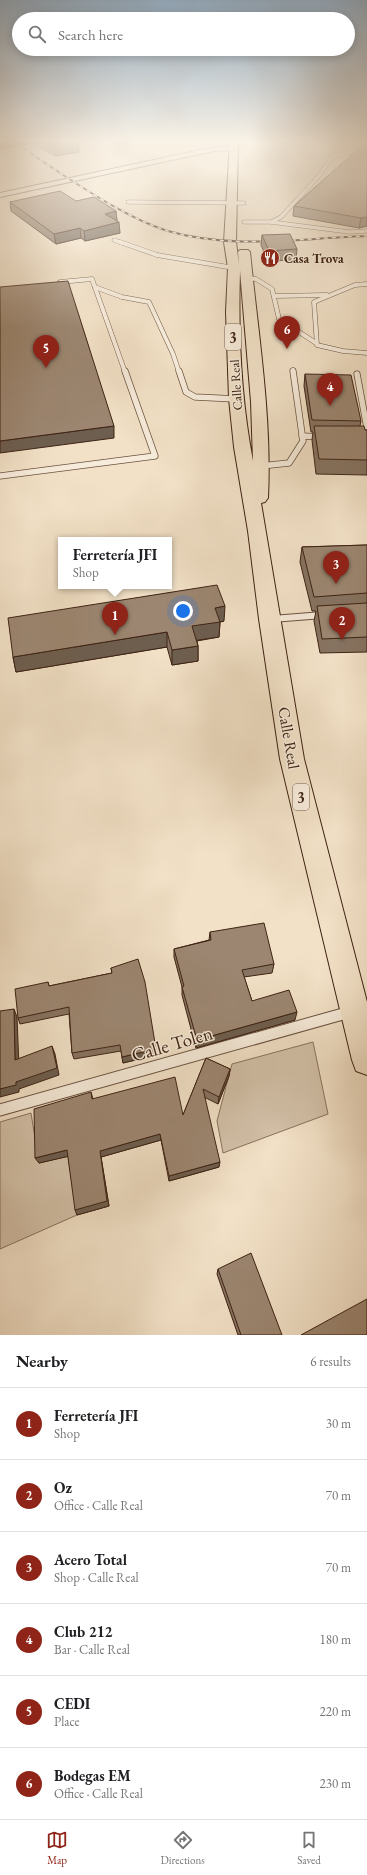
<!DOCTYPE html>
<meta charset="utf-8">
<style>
body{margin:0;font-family:"EB Garamond",serif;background:#f2f2f2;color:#202124}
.you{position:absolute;left:183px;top:611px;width:14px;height:14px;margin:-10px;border:3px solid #fff;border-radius:50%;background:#1a73e8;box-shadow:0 0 0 6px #1a73e833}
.badge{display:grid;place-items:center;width:26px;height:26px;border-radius:50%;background:#8f2418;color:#fff;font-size:13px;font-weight:700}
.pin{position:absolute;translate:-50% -33px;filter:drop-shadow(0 1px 2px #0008)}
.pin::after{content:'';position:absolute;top:21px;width:14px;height:12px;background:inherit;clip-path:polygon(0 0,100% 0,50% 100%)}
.popup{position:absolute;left:58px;top:537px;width:114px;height:52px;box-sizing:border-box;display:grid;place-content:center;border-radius:0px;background:#fff;filter:drop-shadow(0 1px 3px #0005);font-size:13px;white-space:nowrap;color:#757577}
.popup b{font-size:15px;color:#202124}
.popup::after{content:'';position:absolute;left:50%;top:100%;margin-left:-8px;border:8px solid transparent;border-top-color:#fff}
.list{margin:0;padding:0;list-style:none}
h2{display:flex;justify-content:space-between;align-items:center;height:52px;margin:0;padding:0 16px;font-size:17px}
h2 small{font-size:13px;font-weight:400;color:#757577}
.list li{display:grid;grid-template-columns:26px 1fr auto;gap:12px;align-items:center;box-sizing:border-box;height:72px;padding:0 16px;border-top:1px solid #e0e0e0}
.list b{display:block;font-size:15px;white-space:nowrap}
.list p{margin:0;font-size:13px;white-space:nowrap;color:#757577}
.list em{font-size:13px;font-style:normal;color:#757577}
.icon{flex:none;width:22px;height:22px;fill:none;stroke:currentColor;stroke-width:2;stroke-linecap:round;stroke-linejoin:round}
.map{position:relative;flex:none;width:367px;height:1335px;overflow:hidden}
.search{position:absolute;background:#fff;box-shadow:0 2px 10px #0003;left:12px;right:12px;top:12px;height:44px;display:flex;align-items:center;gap:10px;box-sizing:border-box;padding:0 14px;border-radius:22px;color:#757577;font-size:15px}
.sheet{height:484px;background:#fff}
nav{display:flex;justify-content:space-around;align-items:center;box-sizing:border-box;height:56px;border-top:1px solid #e0e0e0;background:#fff;font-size:11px;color:#757577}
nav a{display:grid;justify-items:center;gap:2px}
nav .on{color:#8f2418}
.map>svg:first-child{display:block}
</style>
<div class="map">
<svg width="367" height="1335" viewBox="0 0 367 1335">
<rect width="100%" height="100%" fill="#f2e1c7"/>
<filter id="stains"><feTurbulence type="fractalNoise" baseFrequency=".005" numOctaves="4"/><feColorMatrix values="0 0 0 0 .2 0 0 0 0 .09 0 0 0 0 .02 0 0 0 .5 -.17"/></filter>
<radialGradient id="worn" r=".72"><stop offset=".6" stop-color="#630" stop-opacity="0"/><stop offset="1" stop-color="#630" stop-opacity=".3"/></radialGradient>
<g fill="#d3c1a9" stroke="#88725e">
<polygon points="313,1042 328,1114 223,1153 217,1121 232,1064"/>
<polygon points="31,1113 39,1163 72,1155 77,1215 0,1249 0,1122"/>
</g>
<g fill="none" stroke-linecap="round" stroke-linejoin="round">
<defs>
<g id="service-far4">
<polyline points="128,202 244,203"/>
<polyline points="244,222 271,222 281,217 318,177 332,157 345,153 367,151"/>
<polyline points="271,222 349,232 367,231"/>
<polyline points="114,240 122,243"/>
</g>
<g id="service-far3">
<polyline points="120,242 157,255 234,268"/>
<polyline points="248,278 256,279 272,289 279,319 316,343"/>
<polyline points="60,282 92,279 125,372"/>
<polyline points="367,284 355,285 314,302 317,345 343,351 367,353"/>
<polyline points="95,287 122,297 149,302 173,354 179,372"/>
<polyline points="274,296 327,295"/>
<polyline points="293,370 293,372"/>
</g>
<g id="service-far2">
<polyline points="179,371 186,392 195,397 236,399"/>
<polyline points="357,374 367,428"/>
<polyline points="302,436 322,437"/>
<polyline points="261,466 289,463 303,441 293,371"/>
<polyline points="0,476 155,456 125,371"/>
</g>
<polyline id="service-far1" points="272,619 323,615"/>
<polyline id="service" points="0,1110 350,1012"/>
<polygon id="tertiary" points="234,146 238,148 237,150 214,151 0,197 0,193 214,147"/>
<path id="primary" d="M230 142H238L236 242 239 265 238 252 240 250H248L250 252C258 333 272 416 268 498L265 502 261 503 304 759 367 1002V1075L356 1071 352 1060 280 759 259 619 248 531 234 447 229 399 226 312 228 268 224 242ZM240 270 251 402 253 461C241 399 238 334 240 270Z"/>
</defs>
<use href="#service-far4" stroke="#6b5241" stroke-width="4.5"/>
<use href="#service-far3" stroke="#6b5241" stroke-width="5"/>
<use href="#service-far2" stroke="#6b5241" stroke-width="7"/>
<use href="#service-far1" stroke="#6b5241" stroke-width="8"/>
<use href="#service" stroke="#6b5241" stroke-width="13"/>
<use href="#tertiary" stroke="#6b5241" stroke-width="2"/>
<use href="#primary" stroke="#3e2314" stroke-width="2"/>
<use href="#service-far4" stroke="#f7ecdb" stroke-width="3.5"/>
<use href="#service-far3" stroke="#f7ecdb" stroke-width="4"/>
<use href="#service-far2" stroke="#f7ecdb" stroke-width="5.5"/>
<use href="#service-far1" stroke="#f7ecdb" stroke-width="6"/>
<use href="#service" stroke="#f7ecdb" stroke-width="11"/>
<use href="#tertiary" fill="#f7ecdb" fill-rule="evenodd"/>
<use href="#primary" fill="#f2e1c7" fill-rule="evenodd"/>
<defs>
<path id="rail" d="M13 142C59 171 117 215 168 231 232 250 301 238 367 236"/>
</defs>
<use href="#rail" stroke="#3e2314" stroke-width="2"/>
<use href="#rail" stroke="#f7ecdb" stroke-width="1.5" stroke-dasharray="4" stroke-linecap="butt"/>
</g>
<g fill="#867361" stroke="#3e2314">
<polygon points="0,142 78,142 79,152 55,156 32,143 0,149"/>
<polygon points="111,142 133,142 117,145"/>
<polygon points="362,146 367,226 359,228 293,216 294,206"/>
<polygon points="76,201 116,211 117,221 120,233 85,241 81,238 56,244 11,211 10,202"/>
<polygon points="262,235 297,249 296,260 268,261 261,245"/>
<polygon points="305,374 361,421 360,426 365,430 367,430 367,475 316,474 312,440 313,432 311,432 304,386"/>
<polygon points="367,545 367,652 320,653 314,621 316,611 312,611 300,562 302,547"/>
<polygon points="224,621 220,622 219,637 197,641 198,646 198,661 172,665 167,647 16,672 13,657"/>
<polygon points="210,932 274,964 272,973 244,977 252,1001 295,1020 196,1048 182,995 182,987 174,957 174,949 209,940"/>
<polygon points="111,968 156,1055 123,1063 121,1051 74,1059 72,1053 69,1014 20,1024 18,1018 48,982 49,986 112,973"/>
<polygon points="206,1058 230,1069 229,1076 218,1104 204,1097 219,1167 169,1181 161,1140 101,1157 109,1206 77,1215 68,1156 39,1163 91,1092 93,1099 183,1115"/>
<polygon points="218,1269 282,1335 238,1335 217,1274"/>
</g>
<g fill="#6d5e4f" stroke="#3e2314">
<polygon points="0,142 32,142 32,143 0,149"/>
<polygon points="78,142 79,152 55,156 54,146"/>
<polygon points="117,142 133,142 117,145"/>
<polygon points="116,211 117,221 105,214"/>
<polygon points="367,217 367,226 359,228 361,218"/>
<polygon points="119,222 120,233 85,241 84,231"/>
<polygon points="80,228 81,238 56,244 54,234"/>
<polygon points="114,426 114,438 0,453 0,441"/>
<polygon points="225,606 224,621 220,622 219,637 192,641 192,626 215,608"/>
<polygon points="167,632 167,647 16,672 13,657"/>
<polygon points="198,646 198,661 172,665 172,650"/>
<polygon points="14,1009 17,1017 19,1067 15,1060"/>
<polygon points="297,1012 295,1020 196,1048 197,1040"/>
<polygon points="52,1046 55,1054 59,1075 19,1089 19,1092 0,1097 0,1089"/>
<polygon points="156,1049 156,1055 123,1063 122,1057"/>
<polygon points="230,1069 229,1076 218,1104 219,1097"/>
<polygon points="160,1134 161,1140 101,1157 109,1206 77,1215 75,1210 100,1151"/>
<polygon points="67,1150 70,1156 39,1163 35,1158"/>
<polygon points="220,1162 219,1167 169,1181 169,1176"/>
</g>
<g fill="#9c8671" stroke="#3e2314">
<polygon points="46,142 78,142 54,146"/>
<polygon points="367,145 367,217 361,218 294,206 362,146"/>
<polygon points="60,191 76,201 94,197 116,211 105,214 119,222 84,231 80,228 54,234 10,202"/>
<polygon points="290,234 297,249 269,251 262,235"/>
<polygon points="68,281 114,426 0,441 0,287"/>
<polygon points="305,374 351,375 361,421 312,420"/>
<polygon points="314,426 364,426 365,430 367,430 367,460 319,459"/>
<polygon points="367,545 367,593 314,597 302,547"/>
<polygon points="217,585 225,606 215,608 220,622 192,626 198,646 172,650 167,632 13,657 8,618"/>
<polygon points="367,603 367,637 322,639 317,606"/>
<polygon points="264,923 274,964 242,970 252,1001 289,990 297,1012 197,1040 182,987 184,986 174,949 211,940 210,932"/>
<polygon points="138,959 145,982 156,1049 122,1057 120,1045 72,1053 69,1007 18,1018 15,989 48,982 49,986 112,973 111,968"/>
<polygon points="14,1009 15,1060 52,1046 57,1068 16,1082 16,1085 0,1089 0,1011"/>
<polygon points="206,1058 230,1069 219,1097 203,1089 220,1162 169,1176 160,1134 100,1151 107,1201 75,1210 67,1150 35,1158 34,1109 91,1092 92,1099 175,1077 183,1115"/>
<polygon points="251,1253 282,1335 241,1335 218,1269"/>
<polygon points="367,1299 367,1335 301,1335"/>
</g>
<linearGradient id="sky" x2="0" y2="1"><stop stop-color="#93acc2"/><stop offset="0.43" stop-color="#f9f2e6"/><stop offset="1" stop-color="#f9f2e6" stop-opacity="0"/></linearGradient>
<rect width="367" height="328" fill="url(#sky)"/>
<defs>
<symbol id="restaurant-disc" viewBox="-11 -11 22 22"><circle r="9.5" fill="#8f2418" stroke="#f7ecdb"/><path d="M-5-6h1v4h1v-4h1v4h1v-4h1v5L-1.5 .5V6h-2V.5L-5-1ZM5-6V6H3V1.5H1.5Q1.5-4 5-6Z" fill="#fff"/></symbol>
</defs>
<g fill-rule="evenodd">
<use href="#restaurant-disc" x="259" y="247" width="22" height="22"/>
</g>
<g text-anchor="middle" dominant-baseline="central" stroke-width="3" stroke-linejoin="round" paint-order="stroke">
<g font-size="13" font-weight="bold" fill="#3e2314" stroke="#f7ecdb" text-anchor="start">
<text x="284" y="258">Casa Trova</text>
</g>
<g font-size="13" fill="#3e2314" stroke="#f7ecdb">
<text transform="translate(236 385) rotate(-94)">Calle Real</text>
</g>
<g fill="#f7ecdb" stroke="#765f50" stroke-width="1">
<rect x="225" y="324" width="16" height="26" rx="3"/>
<rect x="293" y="784" width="16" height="26" rx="3"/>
</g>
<g font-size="15" font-weight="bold" fill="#3e2314">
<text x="233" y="337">3</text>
<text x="301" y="797">3</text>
</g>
<g font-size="16" fill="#3e2314" stroke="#f7ecdb">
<text transform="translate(289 738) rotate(80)">Calle Real</text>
</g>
<g font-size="19" fill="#3e2314" stroke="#f7ecdb">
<text transform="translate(172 1044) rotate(-16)">Calle Tolen</text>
</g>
</g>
<rect width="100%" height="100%" filter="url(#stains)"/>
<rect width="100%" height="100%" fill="url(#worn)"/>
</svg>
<div class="you"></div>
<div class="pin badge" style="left:115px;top:635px">1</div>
<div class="popup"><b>Ferretería JFI</b>Shop</div>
<div class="pin badge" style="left:342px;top:640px">2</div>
<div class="pin badge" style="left:336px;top:584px">3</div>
<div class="pin badge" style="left:330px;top:406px">4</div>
<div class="pin badge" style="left:46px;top:368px">5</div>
<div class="pin badge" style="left:287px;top:349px">6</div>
<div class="search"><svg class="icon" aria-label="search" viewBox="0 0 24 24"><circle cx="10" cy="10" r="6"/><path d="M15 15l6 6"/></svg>Search here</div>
</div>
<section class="sheet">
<h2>Nearby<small>6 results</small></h2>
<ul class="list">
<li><span class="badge">1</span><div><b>Ferretería JFI</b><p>Shop</p></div><em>30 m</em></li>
<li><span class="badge">2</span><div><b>Oz</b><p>Office · Calle Real</p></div><em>70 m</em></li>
<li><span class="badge">3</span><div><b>Acero Total</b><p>Shop · Calle Real</p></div><em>70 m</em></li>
<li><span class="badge">4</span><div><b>Club 212</b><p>Bar · Calle Real</p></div><em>180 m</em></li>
<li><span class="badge">5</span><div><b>CEDI</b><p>Place</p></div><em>220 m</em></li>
<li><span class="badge">6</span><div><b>Bodegas EM</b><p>Office · Calle Real</p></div><em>230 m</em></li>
</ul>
</section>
<nav>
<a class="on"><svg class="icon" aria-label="map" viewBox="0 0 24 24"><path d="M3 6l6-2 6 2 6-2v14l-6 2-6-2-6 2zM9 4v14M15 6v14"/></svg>Map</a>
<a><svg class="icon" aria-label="directions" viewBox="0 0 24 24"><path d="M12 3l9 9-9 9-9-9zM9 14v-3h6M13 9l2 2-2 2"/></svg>Directions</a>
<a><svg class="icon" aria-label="saved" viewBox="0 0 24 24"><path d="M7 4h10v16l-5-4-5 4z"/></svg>Saved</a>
</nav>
